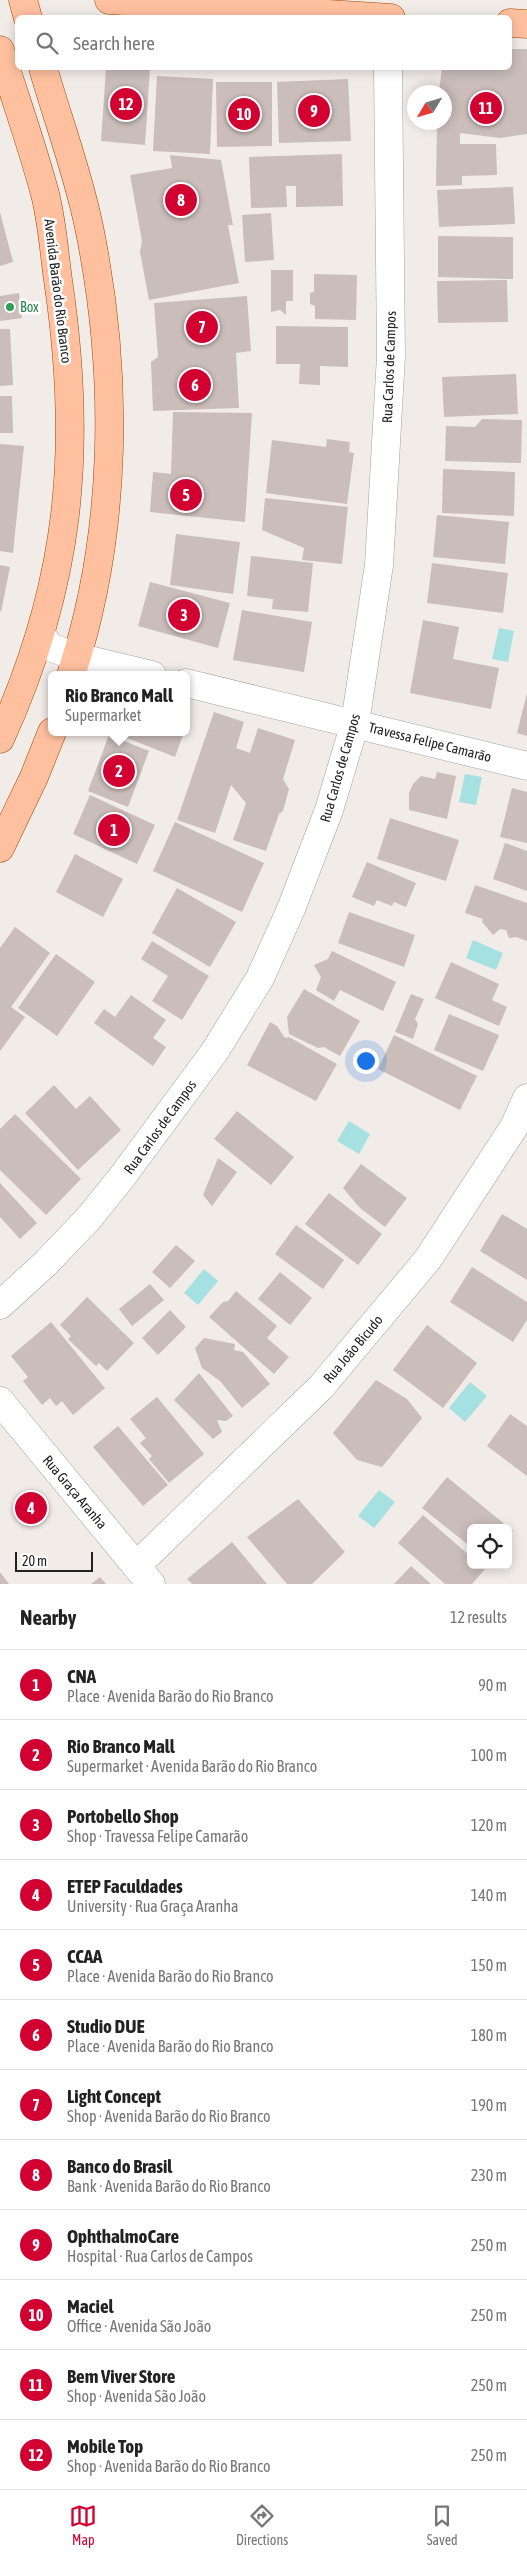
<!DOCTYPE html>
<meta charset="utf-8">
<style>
body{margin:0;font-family:"Asap Condensed",sans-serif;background:#f2f2f2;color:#222}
.controls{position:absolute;right:15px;bottom:15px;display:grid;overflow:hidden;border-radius:8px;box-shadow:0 2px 12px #0003}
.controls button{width:45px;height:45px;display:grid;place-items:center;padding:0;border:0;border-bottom:1px solid #e0e0e0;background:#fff;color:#222;font:25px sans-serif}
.compass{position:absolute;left:407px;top:85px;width:45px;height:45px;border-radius:50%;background:#fff;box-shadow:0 2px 12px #0003;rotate:232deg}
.scale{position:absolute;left:15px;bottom:12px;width:78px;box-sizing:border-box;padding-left:5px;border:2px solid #212121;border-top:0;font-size:14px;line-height:18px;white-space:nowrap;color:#212121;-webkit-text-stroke:4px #fff;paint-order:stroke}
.you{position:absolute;left:365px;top:1060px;width:18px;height:18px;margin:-12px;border:4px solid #fff;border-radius:50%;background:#1a73e8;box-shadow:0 0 0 8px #1a73e833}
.badge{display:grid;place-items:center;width:32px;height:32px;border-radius:50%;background:#d20031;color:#fff;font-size:16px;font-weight:700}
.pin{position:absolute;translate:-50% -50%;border:2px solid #fff;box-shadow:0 1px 5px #0006}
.popup{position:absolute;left:48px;top:671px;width:142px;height:65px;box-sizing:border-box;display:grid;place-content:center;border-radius:8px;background:#fff;filter:drop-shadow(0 1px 4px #0005);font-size:16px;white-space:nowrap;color:#767676}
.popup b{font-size:19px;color:#222}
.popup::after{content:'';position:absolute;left:50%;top:100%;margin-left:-10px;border:10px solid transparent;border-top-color:#fff}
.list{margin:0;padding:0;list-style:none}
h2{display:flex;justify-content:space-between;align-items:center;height:65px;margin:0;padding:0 20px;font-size:21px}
h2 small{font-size:16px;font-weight:400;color:#767676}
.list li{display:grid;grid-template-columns:32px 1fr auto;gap:15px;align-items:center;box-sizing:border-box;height:70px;padding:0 20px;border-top:1px solid #e0e0e0}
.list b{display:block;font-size:19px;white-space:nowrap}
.list p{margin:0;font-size:16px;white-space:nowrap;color:#767676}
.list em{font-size:16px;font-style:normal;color:#767676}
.icon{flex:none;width:28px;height:28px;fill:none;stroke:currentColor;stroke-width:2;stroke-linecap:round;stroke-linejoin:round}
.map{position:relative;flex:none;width:527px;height:1584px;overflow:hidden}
.search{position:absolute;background:#fff;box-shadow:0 2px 12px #0003;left:15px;right:15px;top:15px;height:55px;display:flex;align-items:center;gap:12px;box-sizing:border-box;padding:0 18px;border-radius:8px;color:#767676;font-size:19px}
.sheet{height:905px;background:#fff}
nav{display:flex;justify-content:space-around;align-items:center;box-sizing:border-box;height:70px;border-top:1px solid #e0e0e0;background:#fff;font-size:14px;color:#767676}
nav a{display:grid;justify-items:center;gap:2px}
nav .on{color:#d20031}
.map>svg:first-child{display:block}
</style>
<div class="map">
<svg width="527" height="1584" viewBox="0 0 527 1584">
<rect width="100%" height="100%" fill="#f2ece8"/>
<g fill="#a6e1e1">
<polygon points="499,628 514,631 508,662 492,659"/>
<polygon points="465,774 482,777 476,805 459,802"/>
<polygon points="473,940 503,953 496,970 466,958"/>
<polygon points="349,1121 370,1134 359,1154 337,1141"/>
<polygon points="204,1269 218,1281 198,1305 184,1293"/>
<polygon points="470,1382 487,1396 465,1422 449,1408"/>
<polygon points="379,1490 395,1502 374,1528 358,1516"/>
</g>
<g fill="#cabdba">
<polygon points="510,49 527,49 527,134 500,138 460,133 460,144 496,144 497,175 462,176 462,185 436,186 437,122 444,122 444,92 439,92 442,68 510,68"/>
<polygon points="106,68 150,68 145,145 101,141"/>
<polygon points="157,76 213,79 210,154 153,151"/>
<polygon points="348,79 351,141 279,143 277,82"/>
<polygon points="216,82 272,82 272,146 217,147"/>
<polygon points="342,154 343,206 296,207 296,186 286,186 287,207 251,208 249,157"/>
<polygon points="170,155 221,160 233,225 228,225 239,283 149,300 140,252 142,241 130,175 172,168"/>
<polygon points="513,187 515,224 439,227 437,190"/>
<polygon points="0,212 13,262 0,266"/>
<polygon points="271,213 274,260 245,262 242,215"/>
<polygon points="438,236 513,237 513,279 438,277"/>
<polygon points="271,270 293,270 293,301 286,301 286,315 280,310 271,312"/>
<polygon points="314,274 357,275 356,320 315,319 315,306 310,304 310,293 314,292"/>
<polygon points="507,280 508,322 438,323 437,281"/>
<polygon points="19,293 22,318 0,321 0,296"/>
<polygon points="247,296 251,351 236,353 239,408 153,411 151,362 158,357 154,303"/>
<polygon points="276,326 348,327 348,367 320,366 320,385 299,384 300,364 276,364"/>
<polygon points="0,329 10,329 13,385 0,386"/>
<polygon points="516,374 518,414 444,417 442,377"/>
<polygon points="0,396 12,396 13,433 0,433"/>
<polygon points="173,412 252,413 245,522 150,512 153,472 171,474"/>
<polygon points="482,419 522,420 521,463 445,461 446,426 475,427"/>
<polygon points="327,439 350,442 349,452 354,453 347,504 266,493 272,440 326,447"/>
<polygon points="0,444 24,446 13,553 0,551"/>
<polygon points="443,469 515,472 514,516 442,513"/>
<polygon points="265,498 348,507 342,564 302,560 304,548 262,530"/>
<polygon points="437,515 509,522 505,564 433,557"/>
<polygon points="176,534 240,542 233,594 170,585"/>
<polygon points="251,556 313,563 308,612 272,609 273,599 247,596"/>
<polygon points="432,563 508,573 503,613 427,603"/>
<polygon points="0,565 10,567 1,612 0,611"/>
<polygon points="150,582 230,603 218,648 138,626"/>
<polygon points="242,610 312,622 304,672 233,660"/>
<polygon points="423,620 459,627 453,659 499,668 491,709 410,693"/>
<polygon points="527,693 527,736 517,733"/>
<polygon points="214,712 244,722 236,748 250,753 258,728 295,740 283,779 289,789 283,811 279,814 266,851 233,840 246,803 231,785 215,833 177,820"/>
<polygon points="112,732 184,732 175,757"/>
<polygon points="109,735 149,751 128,807 88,791"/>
<polygon points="437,772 456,776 447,819 409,810 409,793 413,784 421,776 435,779"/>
<polygon points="512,788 527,792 527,843 500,837"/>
<polygon points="90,795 155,825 137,864 73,834"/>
<polygon points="390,818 459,840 446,881 377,859"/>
<polygon points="175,822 264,863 242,912 153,871"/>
<polygon points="505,843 527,851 527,891 493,879"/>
<polygon points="75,854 123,879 103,917 56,892"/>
<polygon points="367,862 416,883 406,907 394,902 392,906 377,900 374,906 352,897"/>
<polygon points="475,885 527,903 527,941 516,937 509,938 506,930 500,929 493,935 482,922 483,919 465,913"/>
<polygon points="177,888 236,922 210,967 152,933"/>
<polygon points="349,912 415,935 404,967 338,943"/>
<polygon points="15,927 50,953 11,1007 25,1017 0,1051 0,948"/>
<polygon points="152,941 209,976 182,1020 152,1001 168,976 141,959"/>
<polygon points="332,951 396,982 383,1011 340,990 334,1001 316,990 321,977 314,965 328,959"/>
<polygon points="56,954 95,982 57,1036 18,1008"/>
<polygon points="451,962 499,984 492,1000 507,1007 499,1026 435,998"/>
<polygon points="304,989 360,1021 340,1056 324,1047 318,1048 289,1034 287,1017"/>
<polygon points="411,994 424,999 415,1019 418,1024 413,1039 395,1032"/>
<polygon points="131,995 166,1020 153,1038 166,1047 153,1066 94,1023 104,1009 115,1017"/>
<polygon points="449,1014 499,1035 483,1071 434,1050"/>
<polygon points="270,1022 277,1026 285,1038 289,1037 337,1064 316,1101 247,1065"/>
<polygon points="394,1035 477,1076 460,1110 378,1069"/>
<polygon points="54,1085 76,1109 90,1096 121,1130 78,1170 25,1113"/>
<polygon points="237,1111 294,1157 271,1185 214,1139"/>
<polygon points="15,1114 81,1179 46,1215 0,1170 0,1129"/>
<polygon points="218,1158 237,1172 212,1206 203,1195"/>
<polygon points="361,1164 407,1198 385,1227 360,1208 343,1188"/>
<polygon points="0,1183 37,1223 20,1239 0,1217"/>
<polygon points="329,1193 382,1234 358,1265 305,1224"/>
<polygon points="502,1214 527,1229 527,1280 480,1251"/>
<polygon points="296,1225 344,1260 323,1289 275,1254"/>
<polygon points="176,1245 195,1261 170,1288 152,1272"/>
<polygon points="472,1267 527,1302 527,1320 513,1342 450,1302"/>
<polygon points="280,1272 312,1298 290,1325 258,1299"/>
<polygon points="150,1284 164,1300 132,1326 119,1309"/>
<polygon points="236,1291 277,1326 267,1338 289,1357 274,1374 209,1317 223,1302 228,1301"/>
<polygon points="87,1297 134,1343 107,1371 99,1363 96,1366 68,1339 71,1336 60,1325"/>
<polygon points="170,1310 186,1327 158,1355 142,1338"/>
<polygon points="51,1322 105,1388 73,1415 62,1401 56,1406 50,1398 42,1405 23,1381 28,1377 11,1356"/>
<polygon points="427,1325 477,1363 443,1408 393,1370"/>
<polygon points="204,1338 235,1344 234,1350 243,1352 270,1384 242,1408 220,1381 202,1368 195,1348"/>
<polygon points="199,1373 233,1416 226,1421 217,1420 222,1432 213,1439 174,1400"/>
<polygon points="376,1380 407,1399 422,1418 382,1467 357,1460 333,1433"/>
<polygon points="157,1397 204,1454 169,1483 149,1459 152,1456 140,1443 146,1438 130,1419"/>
<polygon points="510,1414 527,1426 527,1476 487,1446"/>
<polygon points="118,1426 168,1485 143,1506 93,1447"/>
<polygon points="447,1477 513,1531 508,1537 508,1528 471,1528 471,1547 422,1508"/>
<polygon points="298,1499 345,1552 312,1584 287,1584 247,1537"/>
<polygon points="423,1515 471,1557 471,1565 481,1565 485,1569 472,1584 445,1584 398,1543"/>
<polygon points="232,1542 267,1584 192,1584 187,1579"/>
<polygon points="411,1566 431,1584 394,1584"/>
<polygon points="0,1572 9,1584 0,1584"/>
<polygon points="100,1577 106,1584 91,1584"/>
</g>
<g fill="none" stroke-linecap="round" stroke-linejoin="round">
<defs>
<g id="minor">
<polyline points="41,635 50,647 77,657 152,675"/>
<polyline points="186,683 527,766"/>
<polyline points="0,1305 45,1264 88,1219 122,1177 215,1051 260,978 291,909 329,810 355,723 379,565 391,356 388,68"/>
<polyline points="0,1401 151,1584"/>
<polyline points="136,1566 321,1387 428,1259 514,1127 527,1098"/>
</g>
<g id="major">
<polyline points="23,0 28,18"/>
<polyline points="109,0 391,18"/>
<polyline points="510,23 527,24"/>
<path d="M0 50C15 98 32 145 45 194 52 221 54 251 58 280 83 448 71 584 0 739"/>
<path d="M43 68C58 120 78 173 89 227 119 373 118 532 71 675"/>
<polyline points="0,848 34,777 52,732"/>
</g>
</defs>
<use href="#minor" stroke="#a2a2a2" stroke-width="29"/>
<use href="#major" stroke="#9e4500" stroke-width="29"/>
<use href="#minor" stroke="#fff" stroke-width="28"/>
<use href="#major" stroke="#ffc09f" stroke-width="28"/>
</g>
<circle fill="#2e9e5b" stroke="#fff" stroke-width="2" cx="10" cy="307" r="5"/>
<g text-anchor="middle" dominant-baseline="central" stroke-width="5" stroke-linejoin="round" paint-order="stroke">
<g font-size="14" fill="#212121" stroke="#fff">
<text transform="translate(58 291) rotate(83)">Avenida Barão do Rio Branco</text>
<text transform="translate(389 367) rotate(-88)">Rua Carlos de Campos</text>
<text transform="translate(430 742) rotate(14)">Travessa Felipe Camarão</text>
<text transform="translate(340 768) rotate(-74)">Rua Carlos de Campos</text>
<text transform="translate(160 1127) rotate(-54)">Rua Carlos de Campos</text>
<text transform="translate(353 1349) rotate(-50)">Rua João Bicudo</text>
<text transform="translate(75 1492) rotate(50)">Rua Graça Aranha</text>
</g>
<g font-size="14" fill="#27864d" stroke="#fff" text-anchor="start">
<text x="20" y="307">Box</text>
</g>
</g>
</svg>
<div class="controls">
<button><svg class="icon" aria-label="locate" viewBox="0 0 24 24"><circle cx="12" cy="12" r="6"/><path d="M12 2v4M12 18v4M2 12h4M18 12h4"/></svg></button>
</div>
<svg class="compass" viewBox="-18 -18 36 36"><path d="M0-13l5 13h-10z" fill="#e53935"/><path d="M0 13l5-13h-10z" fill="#767676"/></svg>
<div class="scale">20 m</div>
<div class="you"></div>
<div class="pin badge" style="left:114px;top:830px">1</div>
<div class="pin badge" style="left:119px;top:771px">2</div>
<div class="popup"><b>Rio Branco Mall</b>Supermarket</div>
<div class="pin badge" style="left:184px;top:615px">3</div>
<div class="pin badge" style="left:31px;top:1508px">4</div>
<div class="pin badge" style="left:186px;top:495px">5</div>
<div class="pin badge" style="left:195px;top:385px">6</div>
<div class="pin badge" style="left:202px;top:327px">7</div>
<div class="pin badge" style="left:181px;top:200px">8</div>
<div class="pin badge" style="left:314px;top:111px">9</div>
<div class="pin badge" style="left:244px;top:114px">10</div>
<div class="pin badge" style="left:486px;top:108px">11</div>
<div class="pin badge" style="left:126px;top:104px">12</div>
<div class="search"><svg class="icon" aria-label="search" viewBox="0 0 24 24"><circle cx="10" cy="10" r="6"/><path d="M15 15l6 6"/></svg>Search here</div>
</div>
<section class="sheet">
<h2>Nearby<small>12 results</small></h2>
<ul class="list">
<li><span class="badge">1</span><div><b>CNA</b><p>Place · Avenida Barão do Rio Branco</p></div><em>90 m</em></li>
<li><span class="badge">2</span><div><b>Rio Branco Mall</b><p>Supermarket · Avenida Barão do Rio Branco</p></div><em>100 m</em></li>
<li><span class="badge">3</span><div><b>Portobello Shop</b><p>Shop · Travessa Felipe Camarão</p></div><em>120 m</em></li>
<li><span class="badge">4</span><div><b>ETEP Faculdades</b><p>University · Rua Graça Aranha</p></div><em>140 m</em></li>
<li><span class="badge">5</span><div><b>CCAA</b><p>Place · Avenida Barão do Rio Branco</p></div><em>150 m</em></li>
<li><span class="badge">6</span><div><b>Studio DUE</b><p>Place · Avenida Barão do Rio Branco</p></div><em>180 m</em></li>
<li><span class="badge">7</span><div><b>Light Concept</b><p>Shop · Avenida Barão do Rio Branco</p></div><em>190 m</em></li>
<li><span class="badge">8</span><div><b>Banco do Brasil</b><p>Bank · Avenida Barão do Rio Branco</p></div><em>230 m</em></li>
<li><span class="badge">9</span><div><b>OphthalmoCare</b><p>Hospital · Rua Carlos de Campos</p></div><em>250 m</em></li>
<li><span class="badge">10</span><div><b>Maciel</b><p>Office · Avenida São João</p></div><em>250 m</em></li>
<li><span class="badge">11</span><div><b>Bem Viver Store</b><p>Shop · Avenida São João</p></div><em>250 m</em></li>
<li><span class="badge">12</span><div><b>Mobile Top</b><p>Shop · Avenida Barão do Rio Branco</p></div><em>250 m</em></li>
</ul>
</section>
<nav>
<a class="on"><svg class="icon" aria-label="map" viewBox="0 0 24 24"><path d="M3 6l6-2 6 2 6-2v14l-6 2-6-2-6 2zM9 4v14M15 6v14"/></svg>Map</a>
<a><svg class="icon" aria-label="directions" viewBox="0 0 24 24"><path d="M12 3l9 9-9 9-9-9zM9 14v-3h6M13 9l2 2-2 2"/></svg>Directions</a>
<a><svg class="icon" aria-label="saved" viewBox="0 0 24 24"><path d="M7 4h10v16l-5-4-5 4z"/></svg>Saved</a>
</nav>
